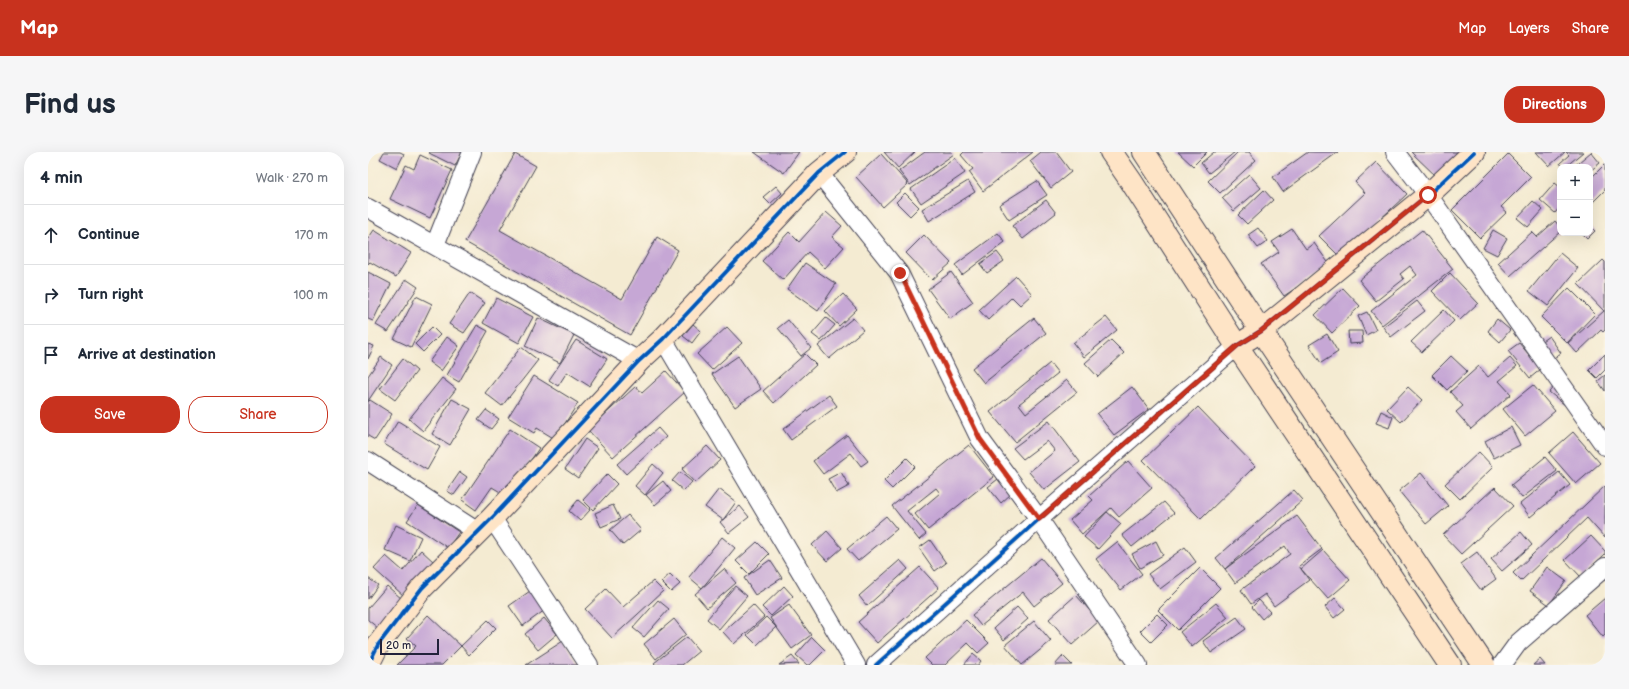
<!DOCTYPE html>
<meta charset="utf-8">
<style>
body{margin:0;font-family:"Balsamiq Sans",sans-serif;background:#f6f6f7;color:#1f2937}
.controls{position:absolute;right:12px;top:12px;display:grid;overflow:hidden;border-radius:8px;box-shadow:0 4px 16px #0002}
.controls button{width:36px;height:36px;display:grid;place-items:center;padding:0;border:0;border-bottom:1px solid #e0e1e3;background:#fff;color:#1f2937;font:20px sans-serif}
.scale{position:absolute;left:12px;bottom:10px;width:59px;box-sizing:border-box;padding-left:4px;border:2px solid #22223b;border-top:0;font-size:11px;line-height:14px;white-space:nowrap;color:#22223b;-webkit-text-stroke:3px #fcf5e5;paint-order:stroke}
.stop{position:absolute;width:12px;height:12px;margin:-9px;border:3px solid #c8321e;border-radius:50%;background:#fff}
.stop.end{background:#c8321e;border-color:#fff;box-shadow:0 1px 4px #0008}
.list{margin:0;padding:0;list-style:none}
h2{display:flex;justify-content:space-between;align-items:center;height:52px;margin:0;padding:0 16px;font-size:17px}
h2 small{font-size:13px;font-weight:400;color:#747a83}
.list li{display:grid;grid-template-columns:26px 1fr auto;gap:12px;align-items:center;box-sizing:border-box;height:60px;padding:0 16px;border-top:1px solid #e0e1e3}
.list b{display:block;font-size:15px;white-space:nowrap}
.list em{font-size:13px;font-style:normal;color:#747a83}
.actions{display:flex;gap:8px;padding:12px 16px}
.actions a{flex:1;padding:9px 0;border:1px solid #c8321e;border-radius:16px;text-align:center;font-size:14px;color:#c8321e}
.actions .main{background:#c8321e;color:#fff}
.icon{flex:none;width:22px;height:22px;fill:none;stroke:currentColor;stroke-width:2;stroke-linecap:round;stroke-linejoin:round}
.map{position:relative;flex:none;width:1237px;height:513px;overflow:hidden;border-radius:16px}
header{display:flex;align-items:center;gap:24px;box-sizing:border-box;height:56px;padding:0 20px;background:#c8321e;color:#fff}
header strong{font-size:19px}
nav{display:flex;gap:22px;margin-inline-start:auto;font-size:14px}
.intro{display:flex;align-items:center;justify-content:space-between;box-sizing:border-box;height:96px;padding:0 24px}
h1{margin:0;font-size:28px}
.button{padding:10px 18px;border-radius:16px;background:#c8321e;color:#fff;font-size:14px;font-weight:700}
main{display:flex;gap:24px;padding:0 24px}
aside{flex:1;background:#fff;border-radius:16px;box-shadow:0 4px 16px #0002}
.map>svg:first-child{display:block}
</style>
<header>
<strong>Map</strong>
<nav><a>Map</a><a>Layers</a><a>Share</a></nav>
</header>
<div class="intro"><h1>Find us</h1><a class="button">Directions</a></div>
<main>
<aside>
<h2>4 min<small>Walk · 270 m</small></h2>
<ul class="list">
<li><svg class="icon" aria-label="ahead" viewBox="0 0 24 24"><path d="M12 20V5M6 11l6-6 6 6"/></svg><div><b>Continue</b></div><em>170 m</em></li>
<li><svg class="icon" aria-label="right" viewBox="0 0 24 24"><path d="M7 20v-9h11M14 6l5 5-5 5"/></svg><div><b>Turn right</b></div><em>100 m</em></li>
<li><svg class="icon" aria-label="arrive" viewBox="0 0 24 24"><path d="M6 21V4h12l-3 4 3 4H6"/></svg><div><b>Arrive at destination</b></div></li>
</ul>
<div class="actions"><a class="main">Save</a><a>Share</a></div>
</aside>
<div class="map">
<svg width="1237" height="513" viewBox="0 0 1237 513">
<rect width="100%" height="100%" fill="#fcf5e5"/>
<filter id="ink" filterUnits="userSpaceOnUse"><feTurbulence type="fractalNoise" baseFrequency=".025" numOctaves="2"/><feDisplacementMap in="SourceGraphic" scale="8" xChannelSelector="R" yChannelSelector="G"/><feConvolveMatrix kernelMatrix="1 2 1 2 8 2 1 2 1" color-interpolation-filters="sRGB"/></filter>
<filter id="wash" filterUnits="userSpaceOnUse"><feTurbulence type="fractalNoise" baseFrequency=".012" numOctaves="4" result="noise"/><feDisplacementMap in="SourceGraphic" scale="16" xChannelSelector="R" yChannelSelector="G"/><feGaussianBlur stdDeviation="0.9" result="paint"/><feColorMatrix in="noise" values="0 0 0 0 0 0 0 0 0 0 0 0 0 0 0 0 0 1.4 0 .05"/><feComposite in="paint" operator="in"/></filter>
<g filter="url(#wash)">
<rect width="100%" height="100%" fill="#f4ebd2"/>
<g id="blocks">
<g fill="#c6a7d5">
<polygon points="16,0 32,0 36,2 29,16 12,7"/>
<polygon points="62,0 94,0 87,14 61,1"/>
<polygon points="386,0 431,0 416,21"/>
<polygon points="516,0 547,0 530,16"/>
<polygon points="557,0 584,0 586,2 542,33 531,19"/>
<polygon points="596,0 665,0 615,39 601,20 605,17 593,3"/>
<polygon points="673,0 688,0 703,20 683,36 662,9"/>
<polygon points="810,0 839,0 825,14"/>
<polygon points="846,0 867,0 841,21 833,11"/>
<polygon points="870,0 881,0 888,8 852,41 840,29"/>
<polygon points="940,0 970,0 915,40 905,25"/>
<polygon points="1043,0 1097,0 1071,27"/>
<polygon points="1168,0 1197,0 1181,14"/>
<polygon points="1198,0 1215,0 1197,15 1195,15 1192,11 1201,3"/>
<polygon points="1223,0 1232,11 1222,19 1222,15 1205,15"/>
<polygon points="147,2 168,14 132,78 254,147 289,85 310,98 262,183 97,90"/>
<polygon points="513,2 540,32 515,55 488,25"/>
<polygon points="1140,2 1163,25 1133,55 1139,60 1112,86 1084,58"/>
<polygon points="52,3 84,18 62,66 22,47 38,13 46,17"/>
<polygon points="587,6 597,21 553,51 543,37"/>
<polygon points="1008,10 1039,42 972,105 951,84 997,41 987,30"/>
<polygon points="1237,12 1237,38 1222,53 1222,27"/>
<polygon points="881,22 893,36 866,59 854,46"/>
<polygon points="600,29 607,40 561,69 554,57"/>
<polygon points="669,29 679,43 641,68 631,53"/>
<polygon points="1187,31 1192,35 1192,55 1187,61 1172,48"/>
<polygon points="408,34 414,41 402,52 395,45"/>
<polygon points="896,38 905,48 879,72 870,63"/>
<polygon points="537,41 551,55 542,64 528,50"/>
<polygon points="678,48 688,61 655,87 644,74"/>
<polygon points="1165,49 1175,58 1160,75 1149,66"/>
<polygon points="458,60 474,74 464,85 476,95 457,116 440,100 415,128 394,109 421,80 431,90"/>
<polygon points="1187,69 1192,75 1192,80 1142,124 1130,111 1164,80 1169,85"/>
<polygon points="1222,74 1227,79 1219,87 1213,81 1222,81"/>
<polygon points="890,76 900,89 890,96 880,83"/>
<polygon points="924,77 938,97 946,91 962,113 916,144 893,112 911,100 904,90"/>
<polygon points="6,78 43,101 28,125 2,110 0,112 0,87"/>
<polygon points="1054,78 1085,117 1014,173 1003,159 1049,123 1042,114 1032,122 1036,127 1008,149 991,128"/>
<polygon points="1125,78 1139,86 1129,103 1115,96"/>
<polygon points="630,81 637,90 594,123 587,113"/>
<polygon points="556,83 583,111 564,128 538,101"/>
<polygon points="629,100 636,109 619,121 612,112"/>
<polygon points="1192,101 1210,116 1180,154 1161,139"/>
<polygon points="1235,108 1237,110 1237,178 1235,180 1233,178 1209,201 1200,191 1236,159 1210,132"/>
<polygon points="437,111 468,132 450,159 419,137"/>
<polygon points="0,120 23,132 5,169 0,167"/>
<polygon points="583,120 605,150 582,167 560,137"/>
<polygon points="1082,121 1110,151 1092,168 1064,139"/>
<polygon points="648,124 664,142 652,153 644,145 620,168 611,158"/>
<polygon points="38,127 50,135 20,180 8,173"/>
<polygon points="975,136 992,154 964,181 947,163"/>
<polygon points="1201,136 1227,162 1199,191 1173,165"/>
<polygon points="102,141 117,151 96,181 81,172"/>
<polygon points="475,142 489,157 471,174 457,159"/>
<polygon points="48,144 64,152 43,195 26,187"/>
<polygon points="128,146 165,165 151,191 115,171"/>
<polygon points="1049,149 1057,159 1023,185 1015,175"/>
<polygon points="1076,158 1086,169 1054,200 1043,190"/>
<polygon points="999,160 1008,178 998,183 990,164"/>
<polygon points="738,165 749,178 716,205 705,191"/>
<polygon points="170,166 206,183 192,211 157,194"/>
<polygon points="458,166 467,173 453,189 444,182"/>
<polygon points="485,166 495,178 461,207 450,194"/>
<polygon points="666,166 678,181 616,231 604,216"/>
<polygon points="1129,167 1142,178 1132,190 1120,179"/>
<polygon points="420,168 443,196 433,204 410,176"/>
<polygon points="325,172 333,179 324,191 315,184"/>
<polygon points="109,173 120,179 91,230 79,223"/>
<polygon points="64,175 72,183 55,200 47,192"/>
<polygon points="359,175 374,191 344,218 329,202"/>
<polygon points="980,179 994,179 995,191 981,192"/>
<polygon points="959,182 970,200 953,211 941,193"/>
<polygon points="1181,184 1193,201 1183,208 1171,191"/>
<polygon points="79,185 91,194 73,219 61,210"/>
<polygon points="208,188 239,207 221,234 199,220 190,234 181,228"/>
<polygon points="743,188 756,201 730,225 717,211"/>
<polygon points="1151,191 1173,217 1162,226 1140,199"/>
<polygon points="0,192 6,194 0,207"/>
<polygon points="153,195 170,208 134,254 117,241"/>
<polygon points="437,202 448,213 406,251 395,239"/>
<polygon points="1237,202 1237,218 1229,226 1221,218"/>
<polygon points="370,204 393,237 367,255 344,222"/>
<polygon points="1083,204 1099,219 1079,238 1064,223"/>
<polygon points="13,205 24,213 0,249 0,224"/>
<polygon points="1142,206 1149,214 1131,229 1143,242 1103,277 1088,260 1095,254 1082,240 1111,214 1120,225"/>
<polygon points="35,207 49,219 27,248 12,237"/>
<polygon points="682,211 690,221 651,252 658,261 699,228 709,240 647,290 622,260"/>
<polygon points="298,219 317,240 245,305 220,278 268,234 274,241"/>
<polygon points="1237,223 1237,239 1230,229"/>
<polygon points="166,224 210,251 187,287 169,276 166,281 140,265"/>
<polygon points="74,226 88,237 55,279 41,267"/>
<polygon points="1190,230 1198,254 1181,240"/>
<polygon points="1165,233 1187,259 1157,284 1135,257"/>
<polygon points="764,235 781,257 746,283 729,262"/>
<polygon points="1040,235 1054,248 1033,270 1019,257"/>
<polygon points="461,243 469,254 423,288 415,277"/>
<polygon points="84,247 103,257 82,293 64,282"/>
<polygon points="2,248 24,262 7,288 0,284 0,250"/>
<polygon points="830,255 887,314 833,367 775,308"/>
<polygon points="118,258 131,267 123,277 110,268"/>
<polygon points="1013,259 1025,265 1021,276 1008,271"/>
<polygon points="30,269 72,295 59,318 16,292"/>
<polygon points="681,269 712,310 676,338 661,320 687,299 679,289 655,307 645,296"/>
<polygon points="1143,275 1152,293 1126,306 1117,289"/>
<polygon points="290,276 298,285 258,322 249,312"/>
<polygon points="142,277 171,296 139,344 124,335 108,358 94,348"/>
<polygon points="1205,280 1232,311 1208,332 1181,301"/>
<polygon points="479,283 500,309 493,314 483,301 455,322 445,309"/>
<polygon points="217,287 230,296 210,326 197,317"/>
<polygon points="601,293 626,325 560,378 547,362 572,341 568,336 539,359 558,382 551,388 524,354"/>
<polygon points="339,294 352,308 327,331 314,317"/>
<polygon points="1111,300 1125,315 1092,347 1077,332"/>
<polygon points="1177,305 1189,319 1154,346 1143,333"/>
<polygon points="539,306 547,314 524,337 516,329"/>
<polygon points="760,309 784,336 751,365 743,356 714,382 702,368 725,348 721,344"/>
<polygon points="285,312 295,321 277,343 267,334"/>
<polygon points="92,320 99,325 86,343 79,339"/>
<polygon points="312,320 324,330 316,339 304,329"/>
<polygon points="473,320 481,334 468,341 460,327"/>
<polygon points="1191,320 1202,333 1162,365 1152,352"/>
<polygon points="1053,321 1080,354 1058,372 1031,339"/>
<polygon points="239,322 249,332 225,358 215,348"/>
<polygon points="630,327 643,342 633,351 620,335"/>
<polygon points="295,329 303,339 287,353 278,343"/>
<polygon points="1237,334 1237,386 1219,366 1153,429 1145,421"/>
<polygon points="1127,335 1145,354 1093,402 1075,383"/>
<polygon points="351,337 368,350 355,368 337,355"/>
<polygon points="926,338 935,348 857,417 848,406"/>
<polygon points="210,348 222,358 212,369 201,359"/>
<polygon points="796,350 806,361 764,395 754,383"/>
<polygon points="50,353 91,380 80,396 39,369"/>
<polygon points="245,353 252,367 233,375 227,361"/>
<polygon points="372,354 381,365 361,381 352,370"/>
<polygon points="739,360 753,372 730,397 716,385"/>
<polygon points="260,363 273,378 255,393 242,378"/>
<polygon points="518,364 529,377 490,409 479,397"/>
<polygon points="929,364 954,397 931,414 941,428 906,454 897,442 883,452 873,438 922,402 917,394 867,431 857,417"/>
<polygon points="28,373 53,385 42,409 17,398"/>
<polygon points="459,379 474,396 459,409 444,393"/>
<polygon points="1153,380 1164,393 1134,419 1123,407"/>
<polygon points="1223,384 1237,399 1237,402 1213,425 1197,408"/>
<polygon points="354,385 367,396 334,436 321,425"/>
<polygon points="562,388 578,411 567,419 551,396"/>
<polygon points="788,389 795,403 772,416 764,402"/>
<polygon points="389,390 401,402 381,422 368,409"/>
<polygon points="749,390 774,422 753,438 728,407"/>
<polygon points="817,395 828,410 792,437 780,422"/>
<polygon points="53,398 66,410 36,444 6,417 18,404 35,419"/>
<polygon points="955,398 982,428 960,447 933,417"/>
<polygon points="1109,400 1128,427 1113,438 1093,412"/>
<polygon points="673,406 694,431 666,454 655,440 613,474 604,463"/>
<polygon points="402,408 414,426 387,443 376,426"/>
<polygon points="532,408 540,417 499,454 491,444"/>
<polygon points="552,415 571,436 509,491 490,470"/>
<polygon points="1179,415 1198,429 1181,453 1162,439"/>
<polygon points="832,416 852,436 810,478 790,458"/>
<polygon points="356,417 368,431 339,456 327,442"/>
<polygon points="302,422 312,432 303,440 293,430"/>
<polygon points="0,426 10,433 0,447"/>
<polygon points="285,429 295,439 244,486 217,457 238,437 255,455"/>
<polygon points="19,434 34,447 10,476 0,468 0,456"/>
<polygon points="367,434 379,444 351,477 339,467"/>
<polygon points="416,434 425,444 403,464 394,455"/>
<polygon points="162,439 177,458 155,474 141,454"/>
<polygon points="708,443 731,469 704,493 681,467"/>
<polygon points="967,446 977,457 966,466 957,455"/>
<polygon points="1237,446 1237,483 1235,485 1217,463"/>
<polygon points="290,448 301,457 276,485 265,476"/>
<polygon points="891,448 902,460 894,467 884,455"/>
<polygon points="848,451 860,465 824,495 812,480"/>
<polygon points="385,453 396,465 366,492 355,480"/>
<polygon points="421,453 443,483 424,497 402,466"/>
<polygon points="649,455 660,467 636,488 626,476"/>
<polygon points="789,462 800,473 783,490 772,479"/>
<polygon points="60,463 93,494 74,513 29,513 48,494 39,486"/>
<polygon points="398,465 408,475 389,493 379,483"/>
<polygon points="869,465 878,477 843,501 835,489"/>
<polygon points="176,466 189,482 170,498 157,482"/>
<polygon points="306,467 318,482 288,507 276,492"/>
<polygon points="120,468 128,476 101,503 93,494"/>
<polygon points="598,468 621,491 610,501 600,491 577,513 564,513 557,506"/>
<polygon points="666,469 683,489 654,513 637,493"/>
<polygon points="319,485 331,499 314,513 288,513 286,511"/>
<polygon points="444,485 457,498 442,513 439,513 428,503"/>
<polygon points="195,489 211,513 158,513"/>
<polygon points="605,502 613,509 610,513 596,513"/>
<polygon points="424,504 431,512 411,513"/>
<polygon points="695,504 704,513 687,513"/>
<polygon points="1172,507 1177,513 1165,513"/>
</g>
</g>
</g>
<g filter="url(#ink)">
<use href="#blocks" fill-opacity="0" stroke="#424052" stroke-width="1"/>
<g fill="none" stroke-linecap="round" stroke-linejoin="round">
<defs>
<g id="street">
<polyline points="1027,0 1060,43 1237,294"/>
<polyline points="451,21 531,121 612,287 671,367 770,513"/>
<polyline points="0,56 271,209"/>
<polyline points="67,93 104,0"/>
<polyline points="295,187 488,513"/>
<polyline points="0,309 110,380"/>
<polyline points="124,366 221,513"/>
<polyline points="508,513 671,367 869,194"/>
<polyline points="1134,513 1150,491 1237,415"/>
</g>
<g id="secondary">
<polyline points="743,0 763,29 869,194 1082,513"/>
<polyline points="776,0 893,179 1116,513"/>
<polyline points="880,187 893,179 1060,43 1106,0"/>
<polyline points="0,513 10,493 54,436 124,366 271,209 295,187 451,21 477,0"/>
</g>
</defs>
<use href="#street" stroke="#424052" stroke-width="20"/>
<use href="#secondary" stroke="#424052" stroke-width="24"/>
<use href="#street" stroke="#fff" stroke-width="18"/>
<use href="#secondary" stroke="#fee4c6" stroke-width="22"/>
<defs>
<g id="cycleway">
<polyline points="0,513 10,493 54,436 124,366 271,209 295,187 451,21 477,0"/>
<polyline points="508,513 671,367 869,194 893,179 1060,43 1106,0"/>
</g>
</defs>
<use href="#cycleway" stroke="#fcf5e5" stroke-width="6"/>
<use href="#cycleway" stroke="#0057b8" stroke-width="4"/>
</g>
</g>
<g fill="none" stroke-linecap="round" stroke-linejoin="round" filter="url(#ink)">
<polyline stroke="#c8321e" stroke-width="5" points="532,121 612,287 671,367 869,194 893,179 1060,43"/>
</g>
</svg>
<div class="controls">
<button>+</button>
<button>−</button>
</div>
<div class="scale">20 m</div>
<div class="stop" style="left:1060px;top:43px"></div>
<div class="stop end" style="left:532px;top:121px"></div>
</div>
</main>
